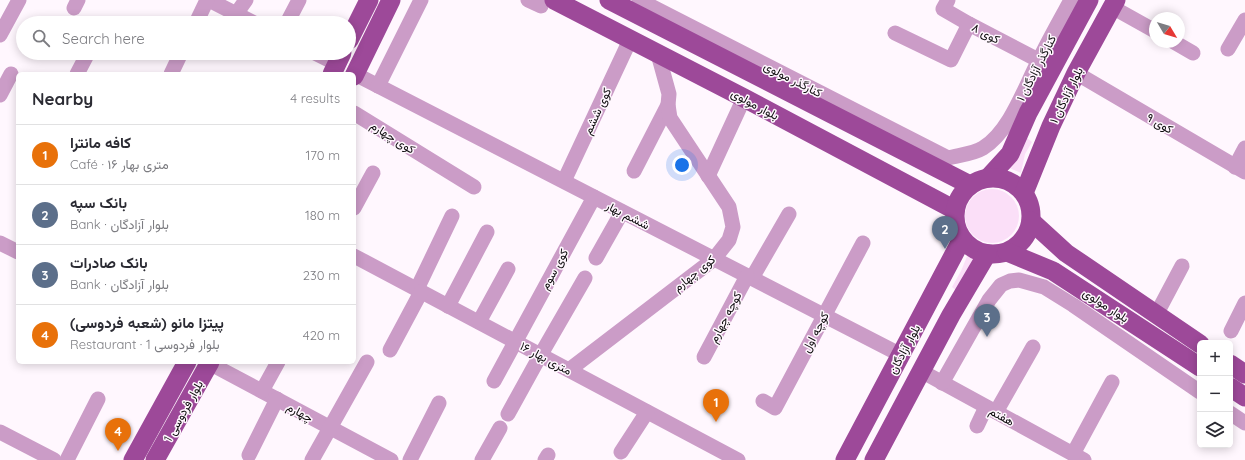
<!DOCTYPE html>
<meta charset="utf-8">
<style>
body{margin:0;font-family:Quicksand,Vazirmatn,sans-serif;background:#f7f7f7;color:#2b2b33}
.controls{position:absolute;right:12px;bottom:12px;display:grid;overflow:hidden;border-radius:6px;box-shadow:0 2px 10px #0003}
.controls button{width:36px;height:36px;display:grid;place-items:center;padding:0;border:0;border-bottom:1px solid #e1e1e2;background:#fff;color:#2b2b33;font:20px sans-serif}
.compass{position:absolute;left:1149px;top:12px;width:36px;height:36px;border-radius:50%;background:#fff;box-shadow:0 2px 10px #0003;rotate:128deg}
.you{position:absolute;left:682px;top:165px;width:14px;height:14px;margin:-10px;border:3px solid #fff;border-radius:50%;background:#1a73e8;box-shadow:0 0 0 6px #1a73e833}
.badge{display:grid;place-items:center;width:26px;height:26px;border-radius:50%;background:#228c43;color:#fff;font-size:13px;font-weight:700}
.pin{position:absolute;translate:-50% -33px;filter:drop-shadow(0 1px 2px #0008)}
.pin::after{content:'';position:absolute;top:21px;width:14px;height:12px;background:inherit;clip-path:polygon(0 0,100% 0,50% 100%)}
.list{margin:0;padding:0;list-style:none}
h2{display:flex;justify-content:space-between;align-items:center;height:52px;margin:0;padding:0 16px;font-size:17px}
h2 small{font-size:13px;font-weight:400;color:#7c7c81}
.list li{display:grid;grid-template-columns:26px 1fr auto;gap:12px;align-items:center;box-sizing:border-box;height:60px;padding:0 16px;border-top:1px solid #e1e1e2}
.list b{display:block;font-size:15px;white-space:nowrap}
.list p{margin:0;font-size:13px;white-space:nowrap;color:#7c7c81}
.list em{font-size:13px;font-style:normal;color:#7c7c81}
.icon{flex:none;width:22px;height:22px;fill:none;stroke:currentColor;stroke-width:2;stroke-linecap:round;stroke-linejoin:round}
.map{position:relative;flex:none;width:1245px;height:460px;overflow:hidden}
.search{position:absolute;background:#fff;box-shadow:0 2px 10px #0003;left:16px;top:16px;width:340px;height:44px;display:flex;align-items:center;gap:10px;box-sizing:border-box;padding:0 14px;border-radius:22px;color:#7c7c81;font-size:15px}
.panel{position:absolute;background:#fff;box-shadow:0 2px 10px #0003;left:16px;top:72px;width:340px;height:292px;border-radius:6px}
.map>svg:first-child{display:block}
</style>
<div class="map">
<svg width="1245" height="460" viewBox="0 0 1245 460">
<rect width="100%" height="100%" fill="#fff7fe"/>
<g fill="#fbdff8">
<polygon points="1027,138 1032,142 1025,154 1021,173 1007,167"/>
<circle cx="992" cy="216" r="27"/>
<polygon points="968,254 978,258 957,291 952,287 961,271"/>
</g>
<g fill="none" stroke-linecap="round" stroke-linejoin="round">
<g stroke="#cb9cc7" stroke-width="15">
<polyline points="209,0 254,23"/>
<polyline points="528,0 541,6"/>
<path d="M639 0 948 158C959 155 973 154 983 148 1010 131 1024 89 1038 62 1048 41 1060 20 1071 0"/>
<polyline points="948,0 943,9 969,24 1038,60"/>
<polyline points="1112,7 1155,31"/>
<polyline points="74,8 78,0"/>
<polyline points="236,14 246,0"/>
<polyline points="196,23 207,0"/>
<polyline points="287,23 299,0"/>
<polyline points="895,33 951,60 969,24"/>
<polyline points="0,35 19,0"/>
<polyline points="1174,42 1193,53"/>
<polyline points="1228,49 1245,20"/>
<polyline points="315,53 337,64"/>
<polyline points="1076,73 1245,172"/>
<polyline points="77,74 88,53"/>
<polyline points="171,74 181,53"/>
<polyline points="355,74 901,355"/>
<polyline points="378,86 421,0"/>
<polyline points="0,95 11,74"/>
<polyline points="354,113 474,187"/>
<polyline points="1235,167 1245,148"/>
<polyline points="634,171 668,105"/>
<polyline points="708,176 744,98"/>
<polyline points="564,181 630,40"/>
<polyline points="354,208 373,173"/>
<polyline points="0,243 18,252"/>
<polyline points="354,256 738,460"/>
<polyline points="596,258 622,212"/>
<polyline points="752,278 789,214"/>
<polyline points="417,289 452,216"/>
<polyline points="448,306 487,232"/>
<polyline points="1156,315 1182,266"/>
<polyline points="479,322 508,269"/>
<polyline points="1231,331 1245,303"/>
<polyline points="390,350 421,292"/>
<polyline points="704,357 747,276"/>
<polyline points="209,363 391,460"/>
<polyline points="569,370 714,259 729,240 733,227 729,207 670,118 668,105 669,94 658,54"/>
<polyline points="921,371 1084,460"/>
<polyline points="494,381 594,197"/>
<polyline points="942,383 989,300 1001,285 1010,281 1019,280 1044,287 1073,305 1200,392"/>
<polyline points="262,391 278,362"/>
<polyline points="763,401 775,408 863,243"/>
<polyline points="996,412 1033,347"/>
<polyline points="1230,413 1245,423"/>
<polyline points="508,414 540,356 585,278"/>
<polyline points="977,426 986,407"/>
<polyline points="0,432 54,460"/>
<polyline points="621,452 647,412"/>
<polyline points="1073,454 1112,382"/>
<polyline points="249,455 277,399"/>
<polyline points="67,460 98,399"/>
<polyline points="312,460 367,362"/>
<polyline points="410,460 439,403"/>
<polyline points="482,460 500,428"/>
<polyline points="545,460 548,455"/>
</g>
<g stroke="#9d4999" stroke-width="19">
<polyline points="554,0 744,98 955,210"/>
<polyline points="609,0 970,185"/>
<polyline points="349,40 369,0"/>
<polyline points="332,74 342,53"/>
<polyline points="354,76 391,0"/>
<polyline points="989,177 1010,154 1028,113 1089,0"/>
<circle cx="993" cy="216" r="38"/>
<polyline points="1024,193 1051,126 1076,73 1116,0"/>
<polyline points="1031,221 1066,253 1200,344"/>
<polyline points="1007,252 1053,271 1200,367"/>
<polyline points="1230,364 1245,374"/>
<polyline points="1230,387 1245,397"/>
<polyline points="133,460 187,362"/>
<polyline points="155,460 210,362"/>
<polyline points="845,460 962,239"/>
<polyline points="874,460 951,315 987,254"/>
</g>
</g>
<g text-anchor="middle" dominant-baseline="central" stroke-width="3" stroke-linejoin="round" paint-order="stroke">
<g font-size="12" fill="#0d0b0d" stroke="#fff7fe">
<text transform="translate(986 33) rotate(28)">کوی ۸</text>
<text transform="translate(1036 68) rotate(-63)">کنارگذر آزادگان ۱</text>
<text transform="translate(793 79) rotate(27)">کنارگذر مولوی</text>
<text transform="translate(1066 95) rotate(-64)">بلوار آزادگان ۱</text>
<text transform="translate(755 104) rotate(28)">بلوار مولوی</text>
<text transform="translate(597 111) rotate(-65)">کوی ششم</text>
<text transform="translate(1160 123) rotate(30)">کوی ۹</text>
<text transform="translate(393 137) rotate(32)">کوی چهارم</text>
<text transform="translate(628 215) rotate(27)">ششم بهار</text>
<text transform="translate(554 269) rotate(-61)">کوی سوم</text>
<text transform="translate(694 273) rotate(-39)">کوی چهارم</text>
<text transform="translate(1106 305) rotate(33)">بلوار مولوی</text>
<text transform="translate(725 317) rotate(-62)">کوچه چهارم</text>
<text transform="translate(815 332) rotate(-62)">کوچه اول</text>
<text transform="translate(904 349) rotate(-62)">بلوار آزادگان</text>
<text transform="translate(546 358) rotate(28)">۱۶ متری بهار</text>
<text transform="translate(183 411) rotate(-61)">بلوار فردوسی 1</text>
<text transform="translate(300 412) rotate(28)">چهارم</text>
<text transform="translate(1002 416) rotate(29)">هفتم</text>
</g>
</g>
</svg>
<div class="controls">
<button>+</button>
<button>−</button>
<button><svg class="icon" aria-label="layers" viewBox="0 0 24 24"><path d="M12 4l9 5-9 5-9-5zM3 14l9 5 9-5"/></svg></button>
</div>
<svg class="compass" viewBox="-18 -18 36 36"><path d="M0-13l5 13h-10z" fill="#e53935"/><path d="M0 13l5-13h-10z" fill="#7c7c81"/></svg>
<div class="you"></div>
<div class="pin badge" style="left:716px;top:422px;background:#e8710a">1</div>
<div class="pin badge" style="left:945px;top:249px;background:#5c6f8a">2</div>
<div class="pin badge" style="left:987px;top:337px;background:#5c6f8a">3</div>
<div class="pin badge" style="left:118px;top:451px;background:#e8710a">4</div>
<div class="search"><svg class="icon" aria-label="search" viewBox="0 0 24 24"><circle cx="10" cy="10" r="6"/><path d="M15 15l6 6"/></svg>Search here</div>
<section class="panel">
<h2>Nearby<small>4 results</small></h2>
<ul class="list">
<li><span class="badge" style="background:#e8710a">1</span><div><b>کافه مانترا</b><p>Café · ۱۶ متری بهار</p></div><em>170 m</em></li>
<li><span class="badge" style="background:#5c6f8a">2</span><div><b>بانک سپه</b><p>Bank · بلوار آزادگان</p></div><em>180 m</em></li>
<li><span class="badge" style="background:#5c6f8a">3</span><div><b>بانک صادرات</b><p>Bank · بلوار آزادگان</p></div><em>230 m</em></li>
<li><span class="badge" style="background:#e8710a">4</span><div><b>پیتزا مانو (شعبه فردوسی)</b><p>Restaurant · بلوار فردوسی 1</p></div><em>420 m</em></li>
</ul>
</section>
</div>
